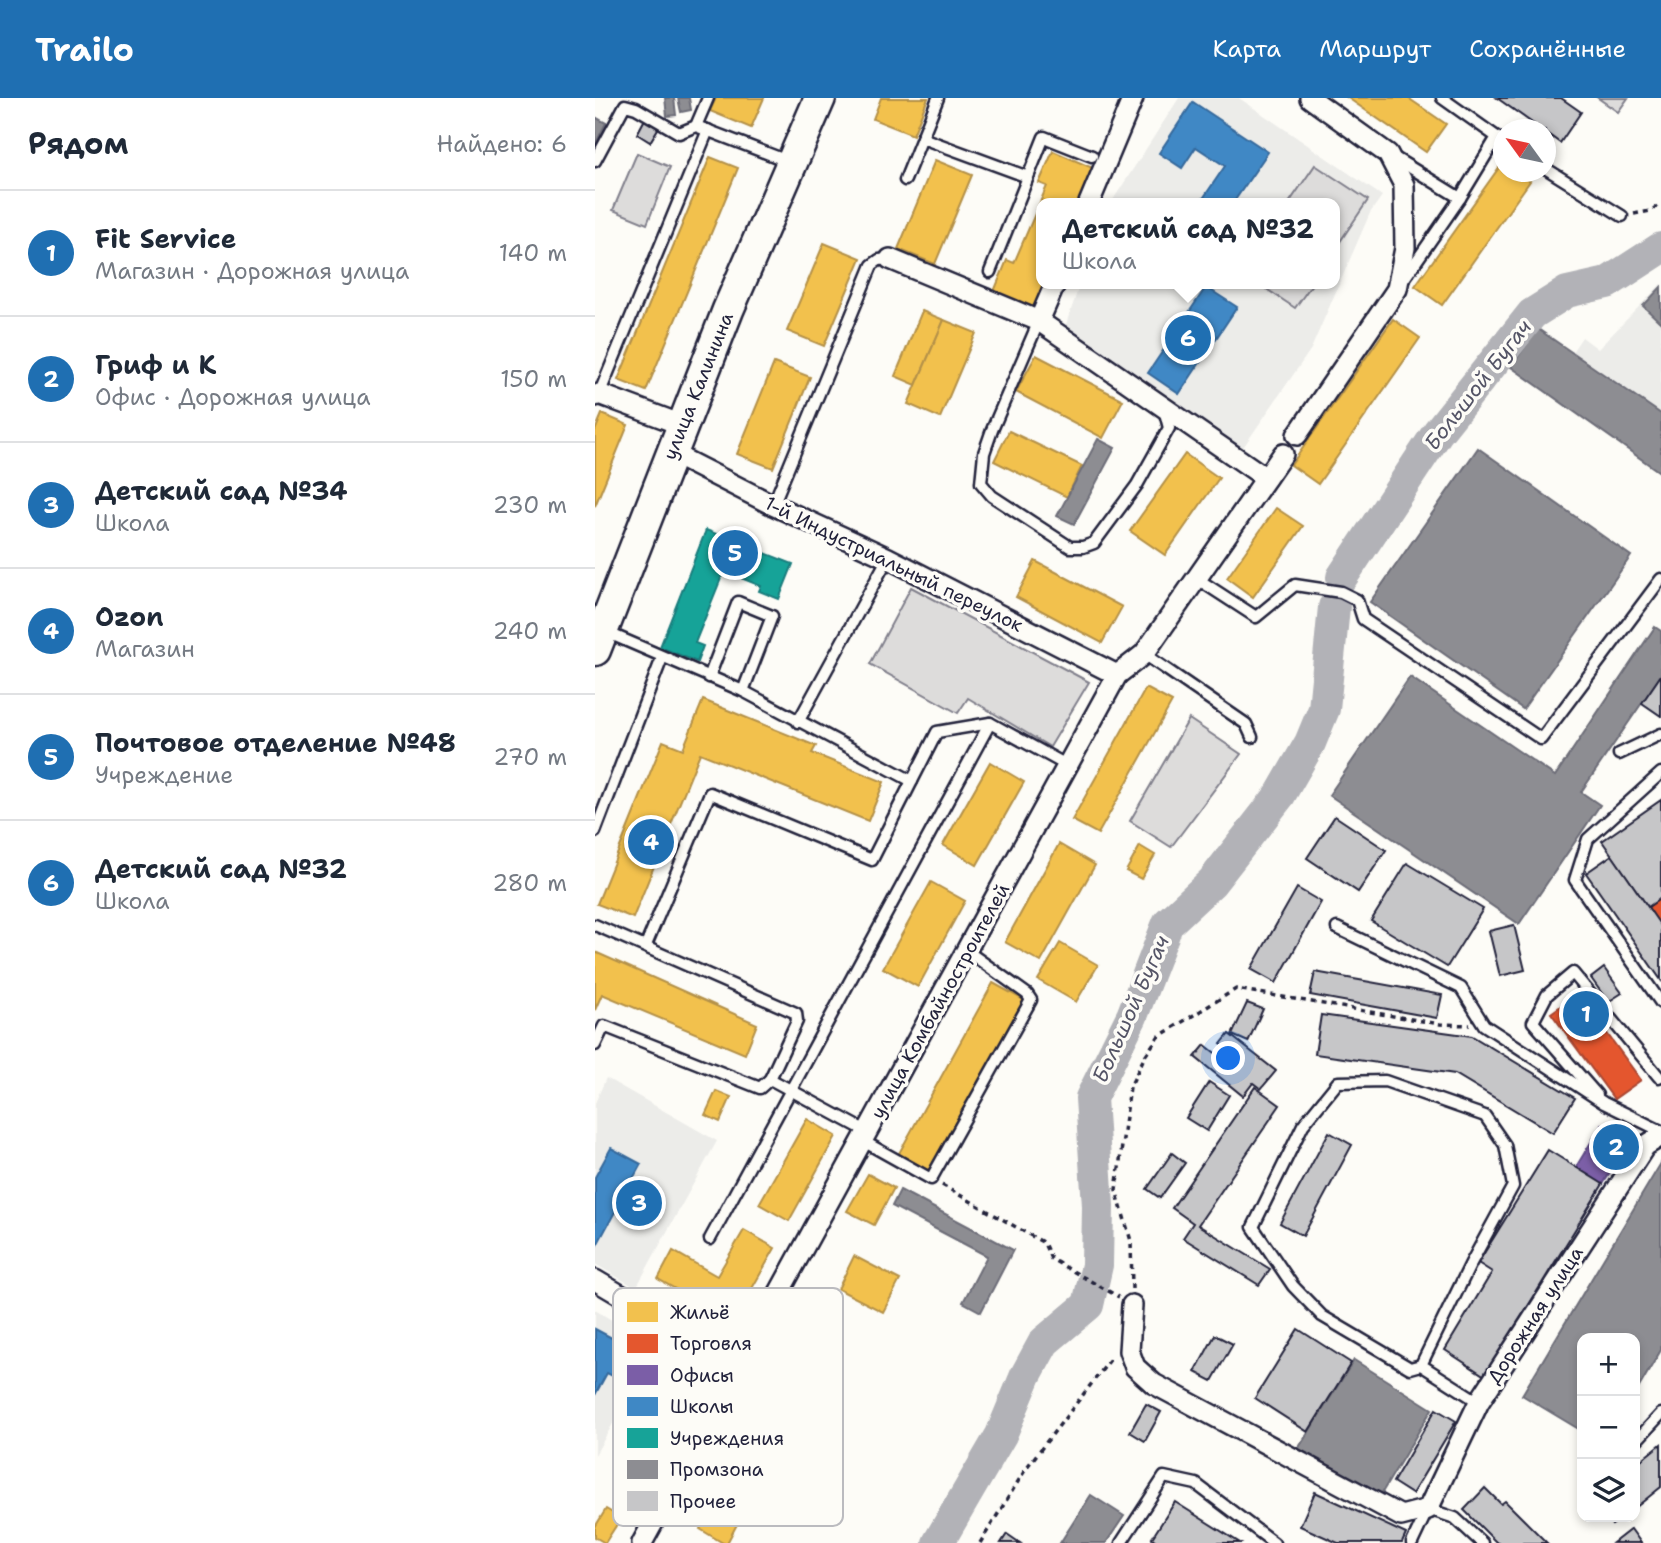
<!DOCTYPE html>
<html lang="ru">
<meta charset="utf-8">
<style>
body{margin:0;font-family:"Shantell Sans",sans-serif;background:#f6f6f7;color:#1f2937}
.controls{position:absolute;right:21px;bottom:21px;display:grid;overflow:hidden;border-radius:14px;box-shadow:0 4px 10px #0003}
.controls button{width:63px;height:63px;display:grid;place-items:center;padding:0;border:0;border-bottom:2px solid #e0e1e3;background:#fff;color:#1f2937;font:35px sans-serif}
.compass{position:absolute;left:898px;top:21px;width:63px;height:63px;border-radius:50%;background:#fff;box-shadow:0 4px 10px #0003;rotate:303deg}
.you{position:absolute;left:634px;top:961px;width:24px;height:24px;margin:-18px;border:5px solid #fff;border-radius:50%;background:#1a73e8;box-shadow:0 0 0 10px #1a73e833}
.badge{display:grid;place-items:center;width:46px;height:46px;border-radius:50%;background:#1f6fb2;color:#fff;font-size:23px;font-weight:700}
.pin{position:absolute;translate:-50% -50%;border:4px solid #fff;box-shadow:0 2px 7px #0006}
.popup{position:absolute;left:441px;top:100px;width:304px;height:91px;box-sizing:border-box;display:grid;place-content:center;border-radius:14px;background:#fff;filter:drop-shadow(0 2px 5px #0005);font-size:23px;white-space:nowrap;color:#747a83}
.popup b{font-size:26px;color:#1f2937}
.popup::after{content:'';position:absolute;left:50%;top:100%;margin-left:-14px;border:14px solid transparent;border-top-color:#fff}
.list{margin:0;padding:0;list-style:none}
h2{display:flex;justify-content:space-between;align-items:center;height:91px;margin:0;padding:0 28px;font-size:30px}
h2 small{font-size:23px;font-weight:400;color:#747a83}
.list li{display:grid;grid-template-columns:46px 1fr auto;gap:21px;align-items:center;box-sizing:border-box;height:126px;padding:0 28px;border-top:2px solid #e0e1e3}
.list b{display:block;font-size:26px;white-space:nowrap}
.list p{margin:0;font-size:23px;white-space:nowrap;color:#747a83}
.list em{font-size:23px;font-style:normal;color:#747a83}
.icon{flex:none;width:38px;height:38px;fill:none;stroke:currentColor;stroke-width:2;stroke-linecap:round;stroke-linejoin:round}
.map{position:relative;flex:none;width:1066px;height:1445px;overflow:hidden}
header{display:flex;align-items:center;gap:42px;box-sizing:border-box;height:98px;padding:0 35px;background:#1f6fb2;color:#fff}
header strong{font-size:33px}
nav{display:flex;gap:38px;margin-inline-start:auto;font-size:24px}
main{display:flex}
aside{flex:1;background:#fff}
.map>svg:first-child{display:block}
</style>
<header>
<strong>Trailo</strong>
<nav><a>Карта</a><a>Маршрут</a><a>Сохранённые</a></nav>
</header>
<main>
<aside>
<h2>Рядом<small>Найдено: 6</small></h2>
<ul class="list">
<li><span class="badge">1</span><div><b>Fit Service</b><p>Магазин · Дорожная улица</p></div><em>140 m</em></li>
<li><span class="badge">2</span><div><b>Гриф и К</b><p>Офис · Дорожная улица</p></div><em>150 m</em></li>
<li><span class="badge">3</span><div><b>Детский сад №34</b><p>Школа</p></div><em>230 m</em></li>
<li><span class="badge">4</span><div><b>Ozon</b><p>Магазин</p></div><em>240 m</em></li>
<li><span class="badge">5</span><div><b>Почтовое отделение №48</b><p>Учреждение</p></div><em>270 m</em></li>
<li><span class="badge">6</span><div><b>Детский сад №32</b><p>Школа</p></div><em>280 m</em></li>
</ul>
</aside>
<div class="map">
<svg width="1066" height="1445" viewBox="0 0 1066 1445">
<rect width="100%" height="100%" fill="#fdfcf7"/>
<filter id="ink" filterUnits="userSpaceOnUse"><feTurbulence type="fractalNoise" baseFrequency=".0143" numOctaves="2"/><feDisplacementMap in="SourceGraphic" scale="14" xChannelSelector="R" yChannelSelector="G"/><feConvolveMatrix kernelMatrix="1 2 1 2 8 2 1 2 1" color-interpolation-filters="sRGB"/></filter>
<g filter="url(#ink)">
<g fill="#ecece9">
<polygon points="584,0 644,0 787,98 775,115 716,251 647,351 470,229 485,186 740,186 740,105 516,105"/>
<polygon points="1066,186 1066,316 977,254 987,239 1003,251"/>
<polygon points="11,980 122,1043 41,1190 0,1166 0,1005"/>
<polygon points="0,1212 62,1249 0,1357"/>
</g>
<g fill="#dddcdb" stroke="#807f8b" stroke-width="2">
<polygon points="1003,0 1033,0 1023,14"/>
<polygon points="42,55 75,69 52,126 18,112"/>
<polygon points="720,67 773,102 740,151 740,105 694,105"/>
<polygon points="664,186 717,186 700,210"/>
<polygon points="316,489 494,584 455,649 373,600 363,615 275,566"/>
<polygon points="594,621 646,656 576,749 535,723"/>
</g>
<g fill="#f2c14e" stroke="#b49148" stroke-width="2">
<polygon points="121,0 169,0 156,30 115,13"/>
<polygon points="286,0 333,0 318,37 278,21"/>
<polygon points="753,0 813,0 851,26 831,54"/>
<polygon points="458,53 500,71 485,105 446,105 446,186 452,186 440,214 398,196 412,162 419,165 452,88 444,85"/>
<polygon points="115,59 143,70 51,293 23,282"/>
<polygon points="340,62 377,77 340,166 303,151"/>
<polygon points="908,64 908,74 921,74 935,83 847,207 820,188"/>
<polygon points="229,145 266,160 229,248 192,233"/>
<polygon points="327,213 349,222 321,287 300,278"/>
<polygon points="798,221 825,240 723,386 696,367"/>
<polygon points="349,222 381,235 345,320 313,306"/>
<polygon points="441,257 528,302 508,340 421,294"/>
<polygon points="179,265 215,279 178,370 142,356"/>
<polygon points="7,316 33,327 0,408 0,333"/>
<polygon points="414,333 487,368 472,399 399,363"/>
<polygon points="590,356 624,380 570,457 535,433"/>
<polygon points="681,410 708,428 658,499 632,480"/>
<polygon points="440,463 527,509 507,545 421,499"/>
<polygon points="551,590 577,604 503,736 477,722"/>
<polygon points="108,602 221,648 217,655 289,684 273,723 105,655 38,820 2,806 68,643 88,651"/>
<polygon points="395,664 429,684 382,767 348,747"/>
<polygon points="464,746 500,767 446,864 410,844"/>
<polygon points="545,748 560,757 546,781 531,773"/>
<polygon points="336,784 370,803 323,889 288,870"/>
<polygon points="465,845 503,867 481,904 443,882"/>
<polygon points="0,854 162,926 150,956 7,896 0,912"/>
<polygon points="398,885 429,902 334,1074 303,1057"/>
<polygon points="121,993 136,999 125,1024 110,1017"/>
<polygon points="212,1021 241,1038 194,1123 164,1106"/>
<polygon points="273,1076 299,1090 279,1127 252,1113"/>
<polygon points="149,1132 180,1150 138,1224 63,1181 78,1153 122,1178"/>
<polygon points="259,1158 305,1182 288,1214 243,1191"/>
<polygon points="216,1263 242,1278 206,1341 181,1326"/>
<polygon points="87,1264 107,1274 89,1308 69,1298"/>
<polygon points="54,1326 73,1337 59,1363 40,1352"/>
<polygon points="39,1370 55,1380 44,1399 27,1389"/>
<polygon points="137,1372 163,1387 132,1445 128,1445 105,1431"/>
<polygon points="11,1411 26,1420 10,1445 0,1439 0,1429"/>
</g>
<g fill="#e4572e" stroke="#aa4732" stroke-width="2">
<polygon points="1066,800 1066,828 1053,809"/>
<polygon points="983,896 1046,982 1019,1001 956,915"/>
</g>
<polygon fill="#7b5ea7" stroke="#604c87" stroke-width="2" points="1007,1026 1035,1043 1008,1086 981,1069"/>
<g fill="#3f88c5" stroke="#36699c" stroke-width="2">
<polygon points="598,4 673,54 638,105 605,105 630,68 601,49 587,70 564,55"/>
<polygon points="611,189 642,209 584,296 553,275"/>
<polygon points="16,1050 46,1066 2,1147 0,1146 0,1079"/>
<polygon points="0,1231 47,1256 31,1285 12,1275 0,1297"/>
</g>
<polygon fill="#17a398" stroke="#1a7c7c" stroke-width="2" points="111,432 198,466 184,501 164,493 166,488 129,473 100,545 108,548 102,564 65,549"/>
<g fill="#8d8d92" stroke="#6d6d78" stroke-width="2">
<polygon points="70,0 79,0 81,17 72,18"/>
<polygon points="83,0 94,0 96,12 86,14"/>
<polygon points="0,19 11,25 0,47"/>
<polygon points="1066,189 1066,225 1048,208"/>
<polygon points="943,231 1066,316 1066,375 916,269"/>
<polygon points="503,341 520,350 479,426 462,418"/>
<polygon points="883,350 1036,458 928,611 775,504"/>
<polygon points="1060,529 1066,533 1066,577 986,694 1005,707 924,826 734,697 815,579 960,678"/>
<polygon points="1066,1065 1066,1252 1040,1296 1040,1240 987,1240 987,1333 927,1297"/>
<polygon points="305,1092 418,1152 386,1214 368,1204 392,1158 297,1108"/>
<polygon points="759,1262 837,1311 785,1398 703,1351"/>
<polygon points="496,1397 529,1418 511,1445 465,1445"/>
</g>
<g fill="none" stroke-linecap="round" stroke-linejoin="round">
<g stroke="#b2b2b7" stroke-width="32">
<polyline points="747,479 843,334 937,216 972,194 1012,185 1066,150"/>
<polyline points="343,1445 406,1337 431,1277 449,1244 493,1207 502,1167 503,1108 496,1000 537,918 573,825 617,784 685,697 715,645 729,611 739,509"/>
</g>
</g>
<g fill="#c6c6c8" stroke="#22223b" stroke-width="2">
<polygon points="902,0 966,0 986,14 965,45 950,34 950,32 947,32"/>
<polygon points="50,21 64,29 55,44 42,36"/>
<polygon points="1066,577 1066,618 1047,605"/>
<polygon points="1066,702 1066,800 1053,809 1007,743"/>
<polygon points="740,718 791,752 763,794 712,760"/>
<polygon points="1017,757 1066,828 1066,882 991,775"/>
<polygon points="812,765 888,811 852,869 776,823"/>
<polygon points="702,790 726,804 681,885 656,871"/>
<polygon points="919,827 930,872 905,878 894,833"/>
<polygon points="1009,870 1027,895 1013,904 996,880"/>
<polygon points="720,874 847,897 842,920 715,897"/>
<polygon points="652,905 668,911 653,944 637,937"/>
<polygon points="726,917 877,938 980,1000 958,1035 860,976 720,956"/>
<polygon points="634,936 681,973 666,991 658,985 648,998 600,959 610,947 633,965 640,957 626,946"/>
<polygon points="614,984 634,997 612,1033 591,1020"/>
<polygon points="660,989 685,1007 603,1127 675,1171 664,1187 588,1140 598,1125 577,1110"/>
<polygon points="734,1034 757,1047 708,1138 685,1125"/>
<polygon points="953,1052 1008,1086 890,1278 850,1252 897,1174 883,1165"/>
<polygon points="577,1055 590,1065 565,1100 552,1091"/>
<polygon points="703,1231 756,1265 713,1334 660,1300"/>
<polygon points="620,1237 638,1246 617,1283 600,1274"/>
<polygon points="551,1306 566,1314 550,1343 535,1334"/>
<polygon points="841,1311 861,1323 817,1396 798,1384"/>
<polygon points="1066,1346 1066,1389 1040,1410 1040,1367"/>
<polygon points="890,1390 906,1406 910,1403 952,1445 902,1445 869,1412"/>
<polygon points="720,1394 811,1436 807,1445 743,1445 705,1428"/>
<polygon points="580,1404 645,1445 564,1445 557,1440"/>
<polygon points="1011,1419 1028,1419 1017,1427"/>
<polygon points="1036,1431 1046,1445 1018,1445"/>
<polygon points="412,1436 425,1445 406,1445"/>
</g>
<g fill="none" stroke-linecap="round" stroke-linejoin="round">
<defs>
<g id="service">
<polyline points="101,28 113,0"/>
<polyline points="327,40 433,79"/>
<polyline points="800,60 865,100"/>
<polyline points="0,63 30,7 41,10 84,35 101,28 195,64"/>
<polyline points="950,70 1027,118"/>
<polyline points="310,82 343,0"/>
<polyline points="395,174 449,39 497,58"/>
<polyline points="809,181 865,100 902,39 847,0"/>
<polyline points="444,223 397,332 389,355 386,385 397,398 475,449 488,449 499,445 542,387 574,330 569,311"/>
<polyline points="3,299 113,32"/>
<polyline points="178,407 277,167 284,162 295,161"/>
<polyline points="601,480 661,519 700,487 746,494 762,502 768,521 946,641 1066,481"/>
<polyline points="11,534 148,593 317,683 277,762 115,695 51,847"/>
<polyline points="549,556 651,626 657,639"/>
<polyline points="114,579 143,504 177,518 148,593"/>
<polyline points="203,624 293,460"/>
<polyline points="1024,656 1066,636"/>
<polyline points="1066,675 993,741 980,782 1066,905"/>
<polyline points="317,683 342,634 395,625"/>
<polyline points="0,734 67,560"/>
<polyline points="0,827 201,915 202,923 175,981 273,1034"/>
<polyline points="742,830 866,890 889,927 1009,1005 1066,1033"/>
<polyline points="0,947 9,928 165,990 175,981"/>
<polyline points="1002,997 938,924 952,897 978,875 1064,979"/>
<polyline points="268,1043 336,1081 436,902 432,896 372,853"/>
<polyline points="115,1141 395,625 473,668"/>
<polyline points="826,1267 815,1270 727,1218 698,1188 658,1129 708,1027 743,984 790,983 890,1018 910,1047 918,1088 876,1165 826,1267 884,1304"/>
<polyline points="1040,1344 1066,1316"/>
<polyline points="526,1445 569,1379 601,1386 679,1445"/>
<polyline points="817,1445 833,1411 860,1420 887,1445"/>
</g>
<g id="minor">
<polyline points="494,105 538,0"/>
<polyline points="295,161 444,223 671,380"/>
<polyline points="444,223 460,186"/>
<polyline points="0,298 4,296 87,327"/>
<polyline points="702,337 802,191 810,150 809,87 793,56 715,0"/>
<polyline points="76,355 178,407 293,460 522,577"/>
<polyline points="0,1182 144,1267"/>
<polyline points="537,1207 534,1253 540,1269 559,1286 806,1418 833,1411 884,1304 1050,1048 1066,1038"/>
<polyline points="47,1445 522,577 549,556 688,356"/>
</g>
<polyline id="primary" points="0,552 133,212 225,0"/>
</defs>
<use href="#service" stroke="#22223b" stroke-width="15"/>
<use href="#minor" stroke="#22223b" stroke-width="24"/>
<use href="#primary" stroke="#22223b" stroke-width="35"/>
<g stroke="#22223b" stroke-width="3.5" stroke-dasharray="5 5" stroke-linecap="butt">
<polyline points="1039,116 1055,113 1066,106"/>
<polyline points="347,1087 449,1145 456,1161 524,1199"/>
<polyline points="537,1191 536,1143 521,1092 535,989 550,958 563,939 641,891 845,926 875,927"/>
<polyline points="385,1445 432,1369 518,1258"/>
</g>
<use href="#service" stroke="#fdfcf7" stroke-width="10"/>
<use href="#minor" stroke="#fdfcf7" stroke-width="19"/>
<use href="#primary" stroke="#fdfcf7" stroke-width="30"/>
</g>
</g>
<g text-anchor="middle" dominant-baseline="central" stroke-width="7" stroke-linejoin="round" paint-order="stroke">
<g font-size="19" fill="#22223b" stroke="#fdfcf7">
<text transform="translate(103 288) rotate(-68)">улица Калинина</text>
<text transform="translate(299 466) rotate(26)">1-й Индустриальный переулок</text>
<text transform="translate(345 903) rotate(-61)">улица Комбайностроителей</text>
<text transform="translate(940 1217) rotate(-57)">Дорожная улица</text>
</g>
<g font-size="21" font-style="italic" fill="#545466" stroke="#fdfcf7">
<text transform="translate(883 287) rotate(-52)">Большой Бугач</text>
<text transform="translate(536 911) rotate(-66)">Большой Бугач</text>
</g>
</g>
<rect x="18" y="1190" width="230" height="238" rx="10" fill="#fdfcf7" stroke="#bbbbbf" stroke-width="2"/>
<rect x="32" y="1204" width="31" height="20" fill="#f2c14e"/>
<rect x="32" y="1236" width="31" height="19" fill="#e4572e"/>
<rect x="32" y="1267" width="31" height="20" fill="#7b5ea7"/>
<rect x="32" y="1299" width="31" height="19" fill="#3f88c5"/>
<rect x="32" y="1330" width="31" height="20" fill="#17a398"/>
<rect x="32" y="1362" width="31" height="19" fill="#8d8d92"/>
<rect x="32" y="1393" width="31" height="20" fill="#c6c6c8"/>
<g font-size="19" fill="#22223b">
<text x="75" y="1221">Жильё</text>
<text x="75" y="1252">Торговля</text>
<text x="75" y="1284">Офисы</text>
<text x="75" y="1315">Школы</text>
<text x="75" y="1347">Учреждения</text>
<text x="75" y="1378">Промзона</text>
<text x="75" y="1410">Прочее</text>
</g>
</svg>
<div class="controls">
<button>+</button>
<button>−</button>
<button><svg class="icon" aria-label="layers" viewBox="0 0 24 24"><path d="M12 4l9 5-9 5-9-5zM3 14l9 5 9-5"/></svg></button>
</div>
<svg class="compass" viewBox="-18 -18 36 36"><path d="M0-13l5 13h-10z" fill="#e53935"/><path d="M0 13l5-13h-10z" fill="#747a83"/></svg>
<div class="you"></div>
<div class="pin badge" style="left:991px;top:916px">1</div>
<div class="pin badge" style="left:1021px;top:1049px">2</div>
<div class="pin badge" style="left:44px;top:1105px">3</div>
<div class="pin badge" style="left:56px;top:744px">4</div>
<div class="pin badge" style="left:140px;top:455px">5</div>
<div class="pin badge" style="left:593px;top:240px">6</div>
<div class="popup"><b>Детский сад №32</b>Школа</div>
</div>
</main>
